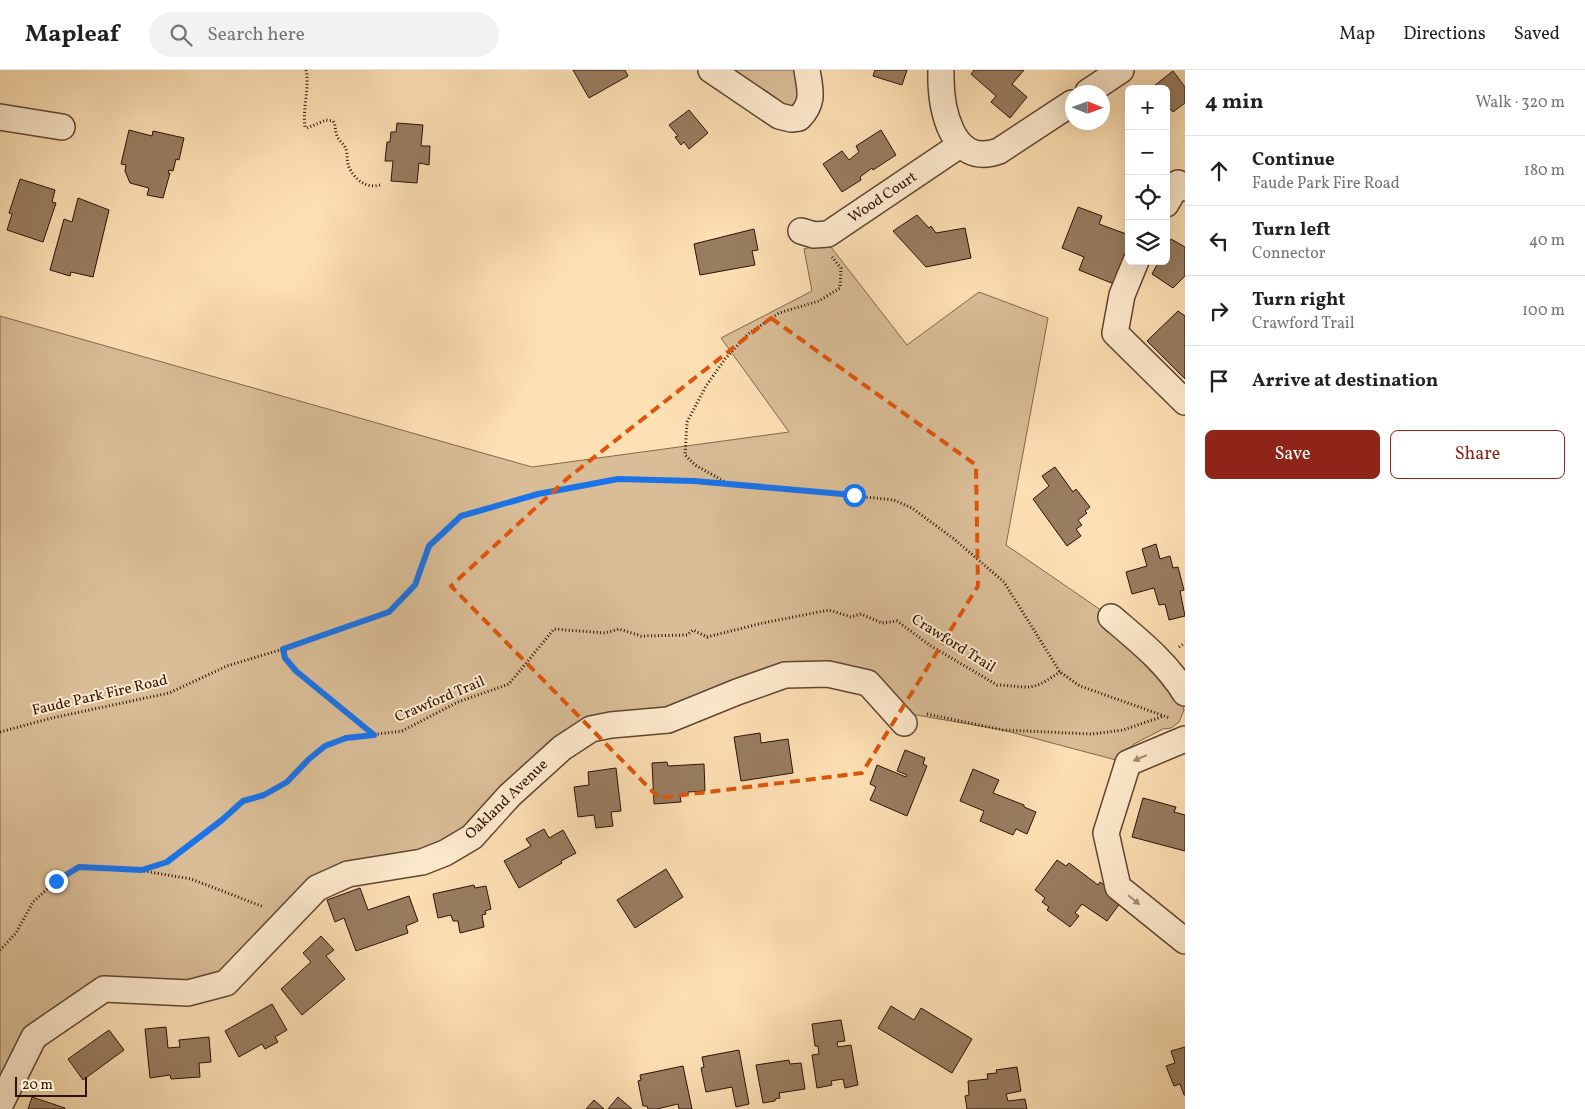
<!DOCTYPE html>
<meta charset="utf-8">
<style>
body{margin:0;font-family:Vollkorn,serif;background:#f2f2f2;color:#202124}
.controls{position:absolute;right:15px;top:15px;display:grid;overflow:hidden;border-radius:8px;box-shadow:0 5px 20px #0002}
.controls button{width:45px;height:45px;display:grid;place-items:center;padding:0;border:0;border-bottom:1px solid #e0e0e0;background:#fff;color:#202124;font:25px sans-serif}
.compass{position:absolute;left:1065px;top:15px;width:45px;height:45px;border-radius:50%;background:#fff;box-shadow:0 5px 20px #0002;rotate:91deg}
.scale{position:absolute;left:15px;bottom:12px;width:72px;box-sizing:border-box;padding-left:5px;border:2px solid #2b1106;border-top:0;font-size:14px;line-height:18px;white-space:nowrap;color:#2b1106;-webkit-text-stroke:4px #feebce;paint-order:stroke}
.stop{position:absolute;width:15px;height:15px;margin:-11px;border:4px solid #1a73e8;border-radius:50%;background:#fff}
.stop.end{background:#1a73e8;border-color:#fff;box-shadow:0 1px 5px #0008}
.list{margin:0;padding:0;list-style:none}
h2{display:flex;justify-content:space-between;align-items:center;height:65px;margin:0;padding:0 20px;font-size:21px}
h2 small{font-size:16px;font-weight:400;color:#757577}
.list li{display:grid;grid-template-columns:32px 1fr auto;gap:15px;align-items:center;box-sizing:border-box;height:70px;padding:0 20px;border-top:1px solid #e0e0e0}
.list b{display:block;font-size:19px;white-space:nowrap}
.list p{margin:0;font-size:16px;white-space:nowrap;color:#757577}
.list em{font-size:16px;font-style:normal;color:#757577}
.actions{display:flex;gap:10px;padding:15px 20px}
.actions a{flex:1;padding:11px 0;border:1px solid #8f2418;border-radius:8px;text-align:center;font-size:18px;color:#8f2418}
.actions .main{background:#8f2418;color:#fff}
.icon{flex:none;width:28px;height:28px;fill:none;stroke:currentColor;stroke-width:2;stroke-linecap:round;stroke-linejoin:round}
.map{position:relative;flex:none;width:1185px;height:1039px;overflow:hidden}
header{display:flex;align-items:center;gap:30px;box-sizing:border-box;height:70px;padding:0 25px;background:#fff;border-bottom:1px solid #e0e0e0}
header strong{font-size:24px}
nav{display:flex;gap:28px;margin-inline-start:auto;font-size:18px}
.search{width:350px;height:45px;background:#f2f2f2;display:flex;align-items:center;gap:12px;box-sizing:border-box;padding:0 18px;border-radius:28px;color:#757577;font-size:19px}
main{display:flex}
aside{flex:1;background:#fff}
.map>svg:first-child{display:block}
</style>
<header>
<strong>Mapleaf</strong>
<div class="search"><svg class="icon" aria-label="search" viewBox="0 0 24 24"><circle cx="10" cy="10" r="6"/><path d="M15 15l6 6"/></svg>Search here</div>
<nav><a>Map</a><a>Directions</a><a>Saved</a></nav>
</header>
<main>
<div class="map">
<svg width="1185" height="1039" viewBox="0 0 1185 1039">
<rect width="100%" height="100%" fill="#fde0b4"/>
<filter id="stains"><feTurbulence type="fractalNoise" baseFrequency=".004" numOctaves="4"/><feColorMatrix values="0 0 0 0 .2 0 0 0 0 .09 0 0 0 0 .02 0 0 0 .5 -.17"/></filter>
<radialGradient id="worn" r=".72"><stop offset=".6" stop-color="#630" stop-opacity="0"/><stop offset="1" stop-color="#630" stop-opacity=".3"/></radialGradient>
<g fill="#d9bd96" stroke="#82674e">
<polygon points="727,0 803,0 805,42 788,39"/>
<polygon points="827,172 907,275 979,222 1048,248 1006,475 1111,547 1177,609 1184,640 1179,652 1171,658 1163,659 1134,674 1116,690 1003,660 893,641 828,604 591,659 472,767 348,804 226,913 104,919 34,967 0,1035 0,246 532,397 789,362 721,268 812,221 804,179"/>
</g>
<g fill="#987d60" stroke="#2b1106">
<polygon points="573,0 625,0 628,6 589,28"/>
<polygon points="875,0 907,0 902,15 873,6"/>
<polygon points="974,0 1024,0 1012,14 1027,27 1010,48 991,32 996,26 971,4"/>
<polygon points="1173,1 1185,17 1185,33 1173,42 1166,34 1166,19 1150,19"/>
<polygon points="689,40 708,63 689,79 684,72 681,75 675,67 678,66 669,55"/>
<polygon points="397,53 423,55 421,76 430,76 429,95 419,93 417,113 391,111 393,91 385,91 387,72 390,72 391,62 396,62"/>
<polygon points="129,60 152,66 153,61 184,68 179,90 176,89 173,101 169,100 168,103 170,103 163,128 147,125 149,118 130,113 125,101 126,95 121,94"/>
<polygon points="881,60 896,85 873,100 872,98 860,107 861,110 842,122 823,94 842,81 849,90 859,82 856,76"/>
<polygon points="20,109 55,120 52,132 56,133 43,172 7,160 12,144 9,143"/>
<polygon points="78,128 109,140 93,207 71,202 70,206 50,200 64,149 72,152"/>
<polygon points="1078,137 1102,146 1099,154 1129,165 1129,175 1114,214 1079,200 1084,187 1062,178"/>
<polygon points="917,145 929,158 931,156 936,163 965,158 971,188 926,197 893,161"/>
<polygon points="754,159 758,180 752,181 755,195 700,205 694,174"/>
<polygon points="1171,169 1185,177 1185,206 1173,218 1152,204 1159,191 1166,191 1166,178"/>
<polygon points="1178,241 1185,246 1185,309 1147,271"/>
<polygon points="1055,397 1073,422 1076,419 1090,437 1085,441 1087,443 1078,450 1082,455 1076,459 1081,466 1067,476 1033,429 1049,416 1042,406"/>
<polygon points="1156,474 1160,489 1170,486 1173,498 1178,497 1184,520 1180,521 1185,546 1169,550 1165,534 1159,535 1154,518 1132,524 1126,502 1147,496 1142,479"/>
<polygon points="760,663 761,673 788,669 793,703 741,711 734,667"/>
<polygon points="905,680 925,688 923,694 927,696 907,746 870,730 876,717 870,714 877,695 906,707 907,705 897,701"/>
<polygon points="667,692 668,696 704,694 705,721 688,722 688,725 680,726 681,732 654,734 652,693"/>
<polygon points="616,698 621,741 611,742 613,756 596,758 594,745 578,747 574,717 589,715 588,702"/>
<polygon points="973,699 999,710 993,723 1024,735 1024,737 1036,742 1027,764 1016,759 1013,765 980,751 984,741 960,731"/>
<polygon points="1143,728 1176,737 1174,742 1185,745 1185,781 1132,767"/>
<polygon points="544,759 549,768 563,760 576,783 561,791 562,793 519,818 504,791 531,776 526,769"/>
<polygon points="1057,790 1066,796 1069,793 1098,815 1100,812 1123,829 1107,851 1082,834 1075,843 1079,846 1070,857 1047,840 1049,837 1042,832 1045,828 1035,820"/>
<polygon points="666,799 683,827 635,858 617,830"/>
<polygon points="474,815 475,818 486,816 491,839 485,841 486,844 482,845 484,857 460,863 458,851 453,851 451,845 438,848 433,824"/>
<polygon points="360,818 368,840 409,826 418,851 406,856 408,863 356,881 344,848 335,852 327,830"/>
<polygon points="321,866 334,880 326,886 345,909 302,945 281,919 311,892 303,883"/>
<polygon points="272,934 287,960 275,967 278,972 265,979 262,974 239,987 225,961"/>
<polygon points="891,936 914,950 921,938 972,969 952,1003 878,958"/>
<polygon points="841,950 845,971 837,972 838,977 851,975 858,1015 845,1018 843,1009 831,1011 832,1015 817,1018 812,985 819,984 818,976 815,976 812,954"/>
<polygon points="166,957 168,978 180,977 179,970 209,967 211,992 199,993 200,1007 171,1009 170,1005 150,1008 145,959"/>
<polygon points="109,960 124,980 83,1010 68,989"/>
<polygon points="1185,977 1185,1025 1184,1025 1180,1014 1174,1016 1166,996 1175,993 1171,981"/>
<polygon points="739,980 749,1034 736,1037 732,1017 706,1022 701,998 704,997 702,987"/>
<polygon points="789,990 790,994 801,993 805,1019 779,1023 780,1028 775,1029 775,1031 763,1033 756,995"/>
<polygon points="683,996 692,1039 679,1039 678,1034 657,1039 648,1039 647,1036 643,1036 638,1011 641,1010 640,1005"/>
<polygon points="1017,997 1021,1021 1006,1024 1008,1031 1025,1029 1027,1039 967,1039 965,1026 969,1025 968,1011 988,1009 987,1004 997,1003 996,1000"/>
<polygon points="32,1027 65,1038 65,1039 28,1039"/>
<polygon points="618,1027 632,1039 608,1039"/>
<polygon points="594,1030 604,1039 586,1039"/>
</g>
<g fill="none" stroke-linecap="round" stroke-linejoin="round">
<defs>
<g id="minor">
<path d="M711 0 779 46 791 49 799 48C815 32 810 20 807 0"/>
<path d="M941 0C940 35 950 99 999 81L1072 33"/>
<polyline points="1088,22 1121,0"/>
<polyline points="0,47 62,57"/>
<polyline points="1166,134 1178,113 1185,118"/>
<polyline points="801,161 814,165 828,164 960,75"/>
<polyline points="1136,191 1122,225 1115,263 1185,332"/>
<path d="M1111 547C1138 570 1166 592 1185 623"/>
<polyline points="1185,669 1128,693 1106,763 1118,817 1185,871"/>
<polyline points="0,1035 34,967 104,919 188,923 226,913 317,818 348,804 422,792 445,783 472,767 510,725 562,678 591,659 611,655 668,650 737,622 785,605 828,604 868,613 904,653"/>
</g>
</defs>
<use href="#minor" stroke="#604532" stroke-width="28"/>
<g stroke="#2b1106" stroke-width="3" stroke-dasharray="1 2.5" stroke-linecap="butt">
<path d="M306 0C310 17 302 39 305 57L307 58 326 50 333 51C336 56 335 61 337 66 339 71 344 74 346 79 348 85 346 93 350 99 356 111 369 120 382 114"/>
<polyline points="727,413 695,395 685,385 687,352 706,316 725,289 748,264 779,243 819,231 840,218 841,198 832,187"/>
<polyline points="1179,577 1185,573"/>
<polyline points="283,579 285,588 296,601 374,665"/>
<polyline points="927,644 1003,660 1092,664 1123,660 1164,646"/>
<polyline points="0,662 52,648 169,623 227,596 283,579 389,542 415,515 429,477 461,446 538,424 618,409 694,411 788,419 894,430 912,438 954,469 1004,512 1060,602 1080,616 1170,648"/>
<polyline points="144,801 191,809 264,837"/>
<path d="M0 880 16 863 33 832 56 811 79 797 142 800 167 792 222 750 243 731 264 725 287 711 309 689 325 676 346 668 402 661 458 632 509 614 554 559 605 563 619 559 641 566 687 565 693 560 707 567 763 553 829 540 851 547 861 544 882 553 897 551 931 576 997 615C1007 615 1016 617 1026 617 1038 618 1050 608 1060 602"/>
</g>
<use href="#minor" stroke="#feebce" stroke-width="25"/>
</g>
<defs><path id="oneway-solid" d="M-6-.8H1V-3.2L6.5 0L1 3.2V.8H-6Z" transform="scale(1.25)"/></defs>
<g fill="#9f8974">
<use href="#oneway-solid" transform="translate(1140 688) rotate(157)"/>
<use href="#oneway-solid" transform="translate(1134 830) rotate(39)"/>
</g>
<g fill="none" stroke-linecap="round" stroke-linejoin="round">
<polyline stroke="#1a73e8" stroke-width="6" points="56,811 79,797 142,800 167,792 222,750 243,731 264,725 287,712 309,689 325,676 346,668 374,665 296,601 285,588 283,579 389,542 415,515 429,476 461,446 538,424 618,409 694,411 854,425"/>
</g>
<path fill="none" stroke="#df550c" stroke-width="4" stroke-dasharray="10 6" stroke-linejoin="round" d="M771 248 976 395 978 516 862 703 659 728 451 516 569 407Z"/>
<g text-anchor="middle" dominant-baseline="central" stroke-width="4" stroke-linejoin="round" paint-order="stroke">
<g font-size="15" fill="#2b1106" stroke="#feebce">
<text transform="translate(883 128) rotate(-34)">Wood Court</text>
<text transform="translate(953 574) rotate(32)">Crawford Trail</text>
<text transform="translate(100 626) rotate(-13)">Faude Park Fire Road</text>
<text transform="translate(440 630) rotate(-23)">Crawford Trail</text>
<text transform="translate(507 730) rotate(-44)">Oakland Avenue</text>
</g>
</g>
<rect width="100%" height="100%" filter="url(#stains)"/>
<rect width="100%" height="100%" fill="url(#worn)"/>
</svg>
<div class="controls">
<button>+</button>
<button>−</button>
<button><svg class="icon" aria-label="locate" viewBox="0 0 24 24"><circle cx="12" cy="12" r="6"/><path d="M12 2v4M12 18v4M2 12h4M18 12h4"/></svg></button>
<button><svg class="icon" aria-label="layers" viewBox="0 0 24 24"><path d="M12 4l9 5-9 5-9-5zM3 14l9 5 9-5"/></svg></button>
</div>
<svg class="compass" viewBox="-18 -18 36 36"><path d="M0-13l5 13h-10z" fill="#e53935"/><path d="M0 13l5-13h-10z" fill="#757577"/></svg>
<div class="scale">20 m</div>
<div class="stop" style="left:854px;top:425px"></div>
<div class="stop end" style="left:56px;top:811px"></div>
</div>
<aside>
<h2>4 min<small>Walk · 320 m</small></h2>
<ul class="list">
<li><svg class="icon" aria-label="ahead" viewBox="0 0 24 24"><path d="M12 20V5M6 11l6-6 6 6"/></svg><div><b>Continue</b><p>Faude Park Fire Road</p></div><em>180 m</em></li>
<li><svg class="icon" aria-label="left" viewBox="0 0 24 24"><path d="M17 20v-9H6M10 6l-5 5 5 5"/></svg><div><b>Turn left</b><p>Connector</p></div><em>40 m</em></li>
<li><svg class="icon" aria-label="right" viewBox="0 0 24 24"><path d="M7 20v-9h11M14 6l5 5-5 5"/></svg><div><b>Turn right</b><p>Crawford Trail</p></div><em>100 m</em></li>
<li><svg class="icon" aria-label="arrive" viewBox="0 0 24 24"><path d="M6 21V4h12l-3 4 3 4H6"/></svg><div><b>Arrive at destination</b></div></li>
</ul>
<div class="actions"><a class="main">Save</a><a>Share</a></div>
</aside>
</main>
